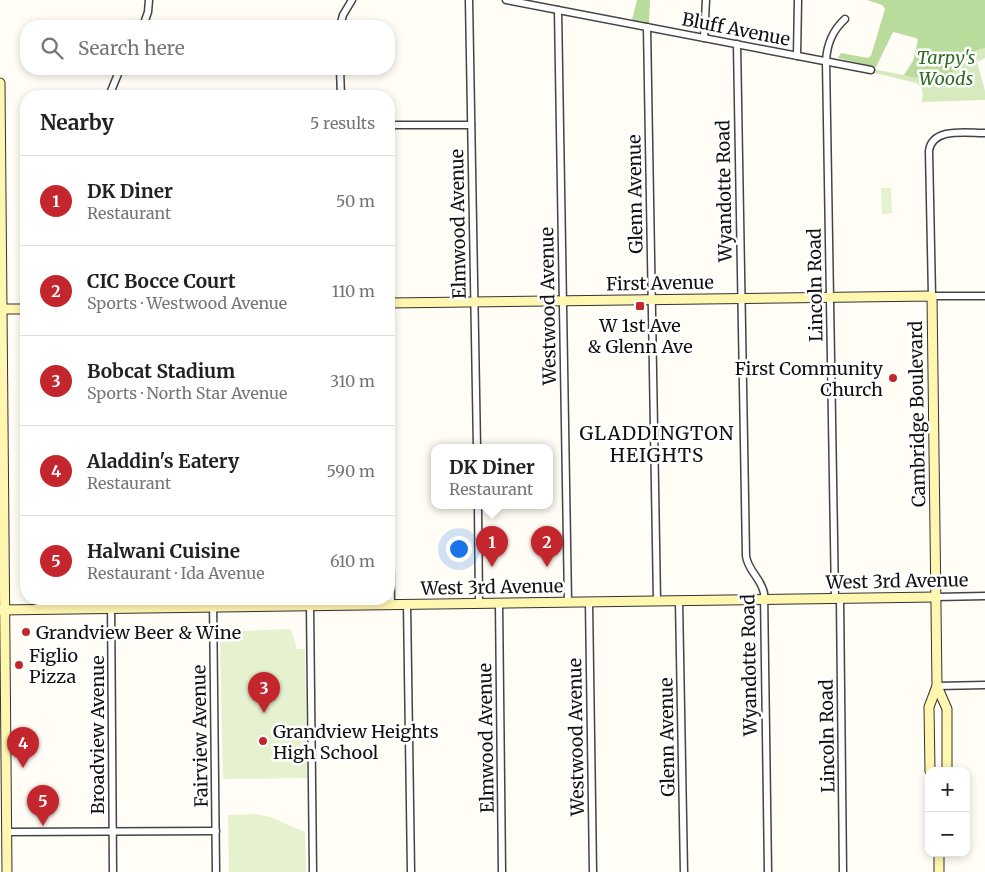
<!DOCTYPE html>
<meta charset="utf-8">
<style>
body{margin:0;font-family:Merriweather,serif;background:#f6f6f6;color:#222}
.controls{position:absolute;right:15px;bottom:15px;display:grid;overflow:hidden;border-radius:10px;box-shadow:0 2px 8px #0003}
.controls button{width:45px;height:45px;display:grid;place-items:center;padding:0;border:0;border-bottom:1px solid #e0e0e0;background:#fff;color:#222;font:25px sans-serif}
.you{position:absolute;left:458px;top:548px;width:18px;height:18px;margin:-12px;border:4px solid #fff;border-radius:50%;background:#1a73e8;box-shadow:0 0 0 8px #1a73e833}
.badge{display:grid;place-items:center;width:32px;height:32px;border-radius:50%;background:#c4262e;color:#fff;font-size:16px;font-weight:700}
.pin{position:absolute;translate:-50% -41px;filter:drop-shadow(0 1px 2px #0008)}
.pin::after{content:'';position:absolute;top:26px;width:18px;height:15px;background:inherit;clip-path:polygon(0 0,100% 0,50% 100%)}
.popup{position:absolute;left:431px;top:444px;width:122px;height:65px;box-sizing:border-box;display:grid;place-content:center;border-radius:10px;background:#fff;filter:drop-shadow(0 1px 4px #0005);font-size:16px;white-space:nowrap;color:#767676}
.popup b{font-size:19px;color:#222}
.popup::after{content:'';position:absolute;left:50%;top:100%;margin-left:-10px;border:10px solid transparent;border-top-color:#fff}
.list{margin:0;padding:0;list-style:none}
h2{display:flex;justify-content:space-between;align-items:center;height:65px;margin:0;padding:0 20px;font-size:21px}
h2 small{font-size:16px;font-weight:400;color:#767676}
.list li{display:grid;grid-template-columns:32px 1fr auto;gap:15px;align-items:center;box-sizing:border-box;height:90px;padding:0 20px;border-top:1px solid #e0e0e0}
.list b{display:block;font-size:19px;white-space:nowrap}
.list p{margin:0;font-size:16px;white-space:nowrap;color:#767676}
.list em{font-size:16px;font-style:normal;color:#767676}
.icon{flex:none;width:28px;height:28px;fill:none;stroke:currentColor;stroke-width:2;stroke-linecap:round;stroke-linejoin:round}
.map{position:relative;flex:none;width:985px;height:872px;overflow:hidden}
.search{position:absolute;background:#fff;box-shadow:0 2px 8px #0003;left:20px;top:20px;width:375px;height:55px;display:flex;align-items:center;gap:12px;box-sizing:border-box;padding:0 18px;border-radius:20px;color:#767676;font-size:19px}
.panel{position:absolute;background:#fff;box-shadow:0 2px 8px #0003;left:20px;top:90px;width:375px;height:515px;border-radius:20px}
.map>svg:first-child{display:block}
</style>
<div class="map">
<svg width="985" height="872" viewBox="0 0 985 872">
<rect width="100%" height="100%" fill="#fffdf5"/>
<path fill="#d5ebbd" d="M954 0H985V58L977 62 985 91V100L922 102C923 93 924 88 916 83L871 72 872 69 904 75Z"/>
<g fill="#b9dc9c">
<polygon points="637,0 650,0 649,23 632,20"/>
<path d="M867 0H985V48C969 50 965 61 954 71 940 83 921 79 904 75L913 61 918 40 916 38 893 32 876 67 838 58 841 53 868 58 871 56 885 9 882 5Z"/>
</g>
<g fill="#e6f2cf">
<polygon points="881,188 891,188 892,213 882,214"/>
<polygon points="291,629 297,649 305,649 307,778 223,779 220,641 229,641 240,631"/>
<polygon points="256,814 270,817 305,832 306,872 229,872 228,815"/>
</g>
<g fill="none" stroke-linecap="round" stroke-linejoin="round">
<defs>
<g id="street">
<polyline points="469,0 477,448"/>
<polyline points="506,0 871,70"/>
<polyline points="558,10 568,602"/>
<polyline points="143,26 148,12 149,0"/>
<polyline points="340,26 343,15 352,0"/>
<polyline points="647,27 657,601"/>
<polyline points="704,38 706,0"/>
<path d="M737 44 746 556C748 571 761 578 764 593L768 872"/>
<polyline points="797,56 798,0"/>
<polyline points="340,69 341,96"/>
<polyline points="109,96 120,69"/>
<polyline points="389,125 471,125"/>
<path d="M985 133C967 133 932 127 929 151L932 296H985"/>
<polyline points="389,448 391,604"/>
<polyline points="478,506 479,603"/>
<polyline points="936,597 985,596"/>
<polyline points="111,599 113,872"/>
<polyline points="213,599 216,872"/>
<path d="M835 599 826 61C827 44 832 31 845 19"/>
<polyline points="840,599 843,872"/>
<polyline points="679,601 684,872"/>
<polyline points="589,602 593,872"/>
<polyline points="499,603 502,872"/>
<polyline points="407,604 411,872"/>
<polyline points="310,606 313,872"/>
<polyline points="937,686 985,685"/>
<polyline points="7,832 216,831"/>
</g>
<g id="secondary">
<polyline points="0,83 7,872"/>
<polyline points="389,303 932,296 937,686 929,707 930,771"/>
<polyline points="0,309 26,309"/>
<polyline points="0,610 936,597"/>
<polyline points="937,686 947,709 947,771"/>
<polyline points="939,853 939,872"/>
</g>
</defs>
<use href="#street" stroke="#444" stroke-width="9"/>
<use href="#secondary" stroke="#333" stroke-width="11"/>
<use href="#street" stroke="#fff" stroke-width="6"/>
<use href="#secondary" stroke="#fff6b0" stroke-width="9"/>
</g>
<g fill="#c4262e" stroke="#fff" stroke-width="2">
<rect x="635" y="301" width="10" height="10" rx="2.5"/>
<circle cx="893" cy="378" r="5"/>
<circle cx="26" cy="632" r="5"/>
<circle cx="19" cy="665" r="5"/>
<circle cx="263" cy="741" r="5"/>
</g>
<g text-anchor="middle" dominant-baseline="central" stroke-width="5" stroke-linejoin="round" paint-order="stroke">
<g font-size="18" fill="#111" stroke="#fff">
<text transform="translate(736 29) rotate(11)">Bluff Avenue</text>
<text transform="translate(724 191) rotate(-91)">Wyandotte Road</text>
<text transform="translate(635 194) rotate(-91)">Glenn Avenue</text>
<text transform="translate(458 224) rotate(-91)">Elmwood Avenue</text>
<text transform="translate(660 283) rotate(-1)">First Avenue</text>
<text transform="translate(815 285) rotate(-91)">Lincoln Road</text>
<text transform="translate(548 306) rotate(-91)">Westwood Avenue</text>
<text transform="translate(917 414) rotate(-91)">Cambridge Boulevard</text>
<text transform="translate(897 581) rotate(-1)">West 3rd Avenue</text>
<text transform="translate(492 587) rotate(-1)">West 3rd Avenue</text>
<text transform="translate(749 665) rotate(-91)">Wyandotte Road</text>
<text transform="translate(97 735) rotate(-90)">Broadview Avenue</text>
<text transform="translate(200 736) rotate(-91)">Fairview Avenue</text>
<text transform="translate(827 736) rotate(-91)">Lincoln Road</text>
<text transform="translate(576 737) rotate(-91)">Westwood Avenue</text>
<text transform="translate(667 737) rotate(-91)">Glenn Avenue</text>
<text transform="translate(486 738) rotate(-91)">Elmwood Avenue</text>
</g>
<g font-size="18" font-style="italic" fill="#2f6b1f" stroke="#fff">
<text x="946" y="57">Tarpy's<tspan x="946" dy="21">Woods</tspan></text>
</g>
<g font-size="18" fill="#111" stroke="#fff" text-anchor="start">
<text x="640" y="325" text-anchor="middle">W 1st Ave<tspan x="640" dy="21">&amp; Glenn Ave</tspan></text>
<text x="883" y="368" text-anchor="end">First Community<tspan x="883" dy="21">Church</tspan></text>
<text x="36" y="632">Grandview Beer &amp; Wine</text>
<text x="29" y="655">Figlio<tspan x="29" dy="21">Pizza</tspan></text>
<text x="273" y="731">Grandview Heights<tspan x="273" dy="21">High School</tspan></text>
</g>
<g font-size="19" letter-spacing="1" fill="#111" stroke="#fff">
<text x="657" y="433">GLADDINGTON<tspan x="657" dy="22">HEIGHTS</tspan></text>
</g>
</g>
</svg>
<div class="controls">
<button>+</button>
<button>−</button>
</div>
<div class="you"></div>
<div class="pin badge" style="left:492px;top:567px">1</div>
<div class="popup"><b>DK Diner</b>Restaurant</div>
<div class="pin badge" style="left:547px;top:567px">2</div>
<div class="pin badge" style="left:264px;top:713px">3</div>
<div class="pin badge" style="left:23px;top:768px">4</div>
<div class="pin badge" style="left:43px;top:826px">5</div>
<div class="search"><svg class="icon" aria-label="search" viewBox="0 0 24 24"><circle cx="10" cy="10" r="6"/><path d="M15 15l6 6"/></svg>Search here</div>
<section class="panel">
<h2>Nearby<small>5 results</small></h2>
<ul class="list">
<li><span class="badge">1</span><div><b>DK Diner</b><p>Restaurant</p></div><em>50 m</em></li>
<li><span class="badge">2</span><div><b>CIC Bocce Court</b><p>Sports · Westwood Avenue</p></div><em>110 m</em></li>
<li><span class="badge">3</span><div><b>Bobcat Stadium</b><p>Sports · North Star Avenue</p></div><em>310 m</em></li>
<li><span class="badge">4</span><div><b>Aladdin's Eatery</b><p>Restaurant</p></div><em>590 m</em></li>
<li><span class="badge">5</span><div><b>Halwani Cuisine</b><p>Restaurant · Ida Avenue</p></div><em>610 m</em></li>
</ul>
</section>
</div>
